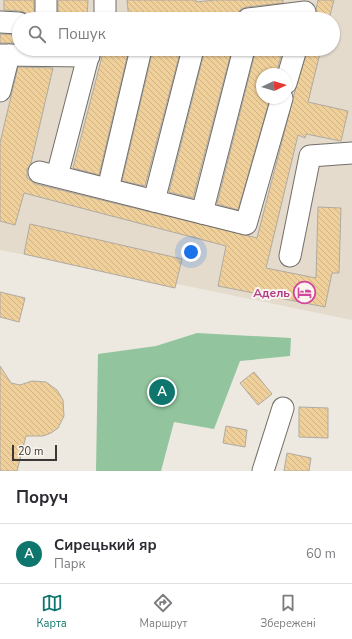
<!DOCTYPE html>
<html lang="uk">
<meta charset="utf-8">
<style>
body{margin:0;font-family:"Nunito Sans",sans-serif;background:#f2f2f3;color:#2b2b33}
.compass{position:absolute;left:256px;top:68px;width:36px;height:36px;border-radius:50%;background:#fff;box-shadow:0 1px 3px #0004;rotate:86deg}
.scale{position:absolute;left:12px;bottom:10px;width:45px;box-sizing:border-box;padding-left:4px;border:2px solid #3b3936;border-top:0;font-size:11px;line-height:14px;white-space:nowrap;color:#3b3936;-webkit-text-stroke:3px #faf5ee;paint-order:stroke}
.you{position:absolute;left:191px;top:252px;width:14px;height:14px;margin:-10px;border:3px solid #fff;border-radius:50%;background:#1a73e8;box-shadow:0 0 0 6px #1a73e833}
.badge{display:grid;place-items:center;width:26px;height:26px;border-radius:50%;background:#0f766e;color:#fff;font-size:13px;font-weight:700}
.pin{position:absolute;translate:-50% -50%;border:2px solid #fff;box-shadow:0 1px 4px #0006}
.list{margin:0;padding:0;list-style:none}
h2{display:flex;justify-content:space-between;align-items:center;height:52px;margin:0;padding:0 16px;font-size:17px}
h2 small{font-size:13px;font-weight:400;color:#7c7c81}
.list li{display:grid;grid-template-columns:26px 1fr auto;gap:12px;align-items:center;box-sizing:border-box;height:60px;padding:0 16px;border-top:1px solid #e1e1e2}
.list b{display:block;font-size:15px;white-space:nowrap}
.list p{margin:0;font-size:13px;white-space:nowrap;color:#7c7c81}
.list em{font-size:13px;font-style:normal;color:#7c7c81}
.icon{flex:none;width:22px;height:22px;fill:none;stroke:currentColor;stroke-width:2;stroke-linecap:round;stroke-linejoin:round}
.map{position:relative;flex:none;width:352px;height:471px;overflow:hidden}
.search{position:absolute;background:#fff;box-shadow:0 1px 3px #0004;left:12px;right:12px;top:12px;height:44px;display:flex;align-items:center;gap:10px;box-sizing:border-box;padding:0 14px;border-radius:22px;color:#7c7c81;font-size:15px}
.sheet{height:112px;background:#fff}
nav{display:flex;justify-content:space-around;align-items:center;box-sizing:border-box;height:56px;border-top:1px solid #e1e1e2;background:#fff;font-size:11px;color:#7c7c81}
nav a{display:grid;justify-items:center;gap:2px}
nav .on{color:#0f766e}
.map>svg:first-child{display:block}
</style>
<div class="map">
<svg width="352" height="471" viewBox="0 0 352 471">
<defs>
<pattern id="building-back-hatch" width="6" height="6" patternUnits="userSpaceOnUse"><rect width="6" height="6" fill="#f0d09a"/><path d="M-1 5l2 2M0 0l6 6M5-1l2 2" fill="none" stroke="#cfb385"/></pattern>
</defs>
<rect width="100%" height="100%" fill="#ede8e0"/>
<path fill="#e4dbcd" fill-rule="evenodd" d="M0 0H352V320L177 284 0 250ZM19 19H333V49H19ZM262 74H286V98H262Z"/>
<polygon fill="#92c59e" points="197,333 291,338 290,356 240,361 214,429 174,422 161,471 96,471 98,354 156,346"/>
<g fill="url(#building-back-hatch)" stroke="#afaaa3">
<polygon points="4,0 34,0 34,17 30,17 26,13 20,11 4,10"/>
<polygon points="58,0 88,0 87,18 58,17"/>
<polygon points="127,0 196,0 196,2 215,0 283,0 283,3 247,7 241,9 237,14 199,19 129,19"/>
<polygon points="318,0 334,0 329,19 314,19"/>
<polygon points="0,34 19,35 19,43 0,43"/>
<polygon points="104,49 129,49 99,175 73,168"/>
<polygon points="153,49 181,49 145,186 122,181"/>
<polygon points="205,49 232,49 193,198 169,192"/>
<polygon points="256,49 283,49 276,74 262,74 262,98 270,98 238,210 217,204"/>
<polygon points="308,49 321,49 308,102 348,111 341,141 306,134 305,138 298,135 266,268 316,278 318,207 341,208 339,273 332,273 325,307 218,286 226,246 24,193 15,225 0,221 0,143 18,67 53,68 31,163 27,169 27,178 36,184 257,238 295,91"/>
<polygon points="30,224 182,259 175,288 24,254"/>
<polygon points="0,292 25,298 19,322 0,317"/>
<polygon points="0,366 11,383 20,385 32,381 46,382 57,390 63,400 64,416 58,428 51,433 43,436 26,436 17,471 0,471"/>
<polygon points="254,372 272,394 258,405 240,383"/>
<polygon points="299,407 328,408 328,438 299,437"/>
<polygon points="226,426 247,430 245,447 223,443"/>
<polygon points="287,453 311,458 309,471 284,471"/>
</g>
<g fill="none" stroke-linecap="round" stroke-linejoin="round">
<defs>
<g id="minor">
<polyline points="46,0 46,19"/>
<polyline points="105,0 105,19"/>
<polyline points="248,19 305,12"/>
<polyline points="0,22 19,23"/>
<polyline points="0,55 89,56"/>
<polyline points="286,83 296,49"/>
<polyline points="0,91 9,55"/>
<polyline points="39,172 246,224 282,98"/>
<polyline points="57,176 90,49"/>
<polyline points="108,189 141,49"/>
<polyline points="154,201 193,49"/>
<polyline points="202,213 244,49"/>
<polyline points="290,256 310,156 352,153"/>
<polyline points="263,471 283,408"/>
</g>
</defs>
<use href="#minor" stroke="#736f68" stroke-width="23"/>
<use href="#minor" stroke="#fff" stroke-width="21"/>
</g>
<defs>
<symbol id="hotel-ring" viewBox="-11 -11 22 22"><circle r="9.5" fill="#faf5ee" stroke="#d1479c" stroke-width="1.5"/><path d="M-6-4.5h1.5V1H6V5H4.5V3h-9V5H-6ZM-4 0a1.8 1.8 0 1 1 3.6 0ZM.5 0V-2.5h3Q6-2.5 6 0Z" fill="#d1479c"/></symbol>
</defs>
<g fill-rule="evenodd">
<use href="#hotel-ring" x="292" y="280" width="25" height="25"/>
</g>
<g text-anchor="middle" dominant-baseline="central" stroke-width="4" stroke-linejoin="round" paint-order="stroke">
<g font-size="12" font-weight="bold" fill="#b23c85" stroke="#faf5ee" text-anchor="end">
<text x="290" y="293">Адель</text>
</g>
</g>
</svg>
<svg class="compass" viewBox="-18 -18 36 36"><path d="M0-13l5 13h-10z" fill="#e53935"/><path d="M0 13l5-13h-10z" fill="#7c7c81"/></svg>
<div class="scale">20 m</div>
<div class="you"></div>
<div class="pin badge" style="left:162px;top:392px">A</div>
<div class="search"><svg class="icon" aria-label="search" viewBox="0 0 24 24"><circle cx="10" cy="10" r="6"/><path d="M15 15l6 6"/></svg>Пошук</div>
</div>
<section class="sheet">
<h2>Поруч<small></small></h2>
<ul class="list">
<li><span class="badge">A</span><div><b>Сирецький яр</b><p>Парк</p></div><em>60 m</em></li>
</ul>
</section>
<nav>
<a class="on"><svg class="icon" aria-label="map" viewBox="0 0 24 24"><path d="M3 6l6-2 6 2 6-2v14l-6 2-6-2-6 2zM9 4v14M15 6v14"/></svg>Карта</a>
<a><svg class="icon" aria-label="directions" viewBox="0 0 24 24"><path d="M12 3l9 9-9 9-9-9zM9 14v-3h6M13 9l2 2-2 2"/></svg>Маршрут</a>
<a><svg class="icon" aria-label="saved" viewBox="0 0 24 24"><path d="M7 4h10v16l-5-4-5 4z"/></svg>Збережені</a>
</nav>
